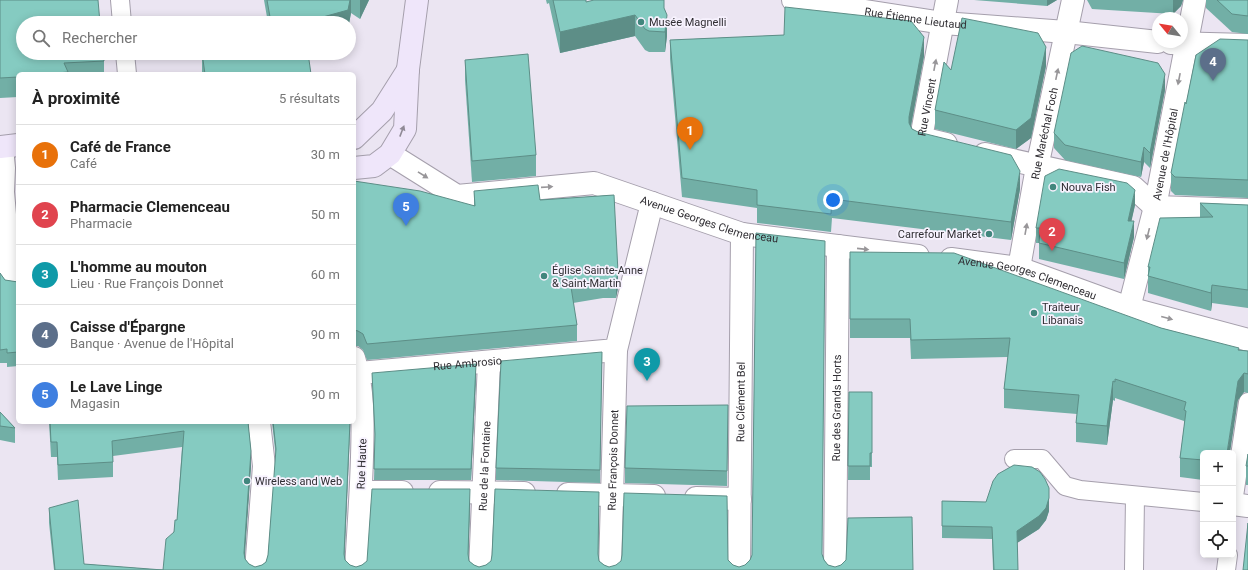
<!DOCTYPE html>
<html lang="fr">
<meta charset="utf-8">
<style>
body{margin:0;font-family:Roboto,sans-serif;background:#f2f2f2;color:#222}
.controls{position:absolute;right:12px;bottom:12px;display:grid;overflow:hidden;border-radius:6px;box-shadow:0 2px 10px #0003}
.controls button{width:36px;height:36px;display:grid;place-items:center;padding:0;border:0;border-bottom:1px solid #e0e0e0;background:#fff;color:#222;font:20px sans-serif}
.compass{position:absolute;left:1152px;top:12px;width:36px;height:36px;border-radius:50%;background:#fff;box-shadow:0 2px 10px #0003;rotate:300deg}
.you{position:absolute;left:833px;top:200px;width:14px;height:14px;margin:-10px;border:3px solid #fff;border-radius:50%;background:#1a73e8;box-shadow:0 0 0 6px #1a73e833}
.badge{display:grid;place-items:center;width:26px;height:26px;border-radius:50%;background:#41867d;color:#fff;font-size:13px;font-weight:700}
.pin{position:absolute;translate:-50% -33px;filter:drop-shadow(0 1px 2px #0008)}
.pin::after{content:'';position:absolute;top:21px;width:14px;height:12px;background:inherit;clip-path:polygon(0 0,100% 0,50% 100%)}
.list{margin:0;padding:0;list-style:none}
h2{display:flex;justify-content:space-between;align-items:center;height:52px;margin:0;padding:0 16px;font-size:17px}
h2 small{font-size:13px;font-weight:400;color:#767676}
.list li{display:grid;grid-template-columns:26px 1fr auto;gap:12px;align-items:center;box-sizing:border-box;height:60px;padding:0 16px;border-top:1px solid #e0e0e0}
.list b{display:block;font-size:15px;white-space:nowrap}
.list p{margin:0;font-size:13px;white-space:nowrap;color:#767676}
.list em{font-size:13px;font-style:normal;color:#767676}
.icon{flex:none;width:22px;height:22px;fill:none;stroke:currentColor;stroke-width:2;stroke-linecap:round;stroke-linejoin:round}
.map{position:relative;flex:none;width:1248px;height:570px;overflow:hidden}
.search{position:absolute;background:#fff;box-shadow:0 2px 10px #0003;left:16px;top:16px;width:340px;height:44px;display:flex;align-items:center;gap:10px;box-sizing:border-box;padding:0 14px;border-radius:22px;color:#767676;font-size:15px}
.panel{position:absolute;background:#fff;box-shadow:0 2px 10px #0003;left:16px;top:72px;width:340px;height:352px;border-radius:6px}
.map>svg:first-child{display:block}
</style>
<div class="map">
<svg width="1248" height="570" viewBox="0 0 1248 570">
<rect width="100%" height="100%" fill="#ebe5f2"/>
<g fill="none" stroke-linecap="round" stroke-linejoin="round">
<defs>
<g id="lane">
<polyline points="120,0 122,23"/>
<polyline points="125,53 127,74"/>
<polyline points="1014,459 1042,459 1065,486 1080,490 1203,502"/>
<polyline points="1233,503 1248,402"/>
<polyline points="1134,570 1135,497"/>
<polyline points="1226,570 1228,555"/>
</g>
<g id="street">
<path id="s1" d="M793 0 943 23 1066 32 1158 42"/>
<polyline points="1171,43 1248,45"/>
<path id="s2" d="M946 144 921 138 947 0"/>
<polyline points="2,147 4,168 3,192 11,283 18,283"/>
<path id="s3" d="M390 154 457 196 594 183 742 234 918 256"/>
<polyline points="985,154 1133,187 1155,207 1248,210"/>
<path id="s4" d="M951 259 1019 268 1129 308 1248 340"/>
<path id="s5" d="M1019 268 1037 167 1073 0"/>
<path id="s6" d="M1129 308 1155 207 1195 0"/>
<path d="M354 358C364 391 363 423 362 457 361 495 358 532 356 570"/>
<path id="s7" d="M359 373 616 350 652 203"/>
<polyline points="361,492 402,492"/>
<polyline points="440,492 524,493"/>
<polyline points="568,494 654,496"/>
<polyline points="696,498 740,499"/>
<polyline points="1233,504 1248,506"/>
<polyline points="256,570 264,466 259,422"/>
<path id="s8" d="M480 570 489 362"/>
<path id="s9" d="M610 570 616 350"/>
<path id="s10" d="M739 570 742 234"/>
<path id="s11" d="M835 570 838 246"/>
</g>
<g id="secondary">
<polyline points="354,138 382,111 408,70"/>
<polyline points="0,147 18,145"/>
<polyline points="354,168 374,166 390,154 405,129 408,69 417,0"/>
</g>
</defs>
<use href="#lane" stroke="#a59fac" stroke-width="20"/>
<use href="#street" stroke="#a59fac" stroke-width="24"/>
<use href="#secondary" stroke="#a59fac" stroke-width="24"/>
<use href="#lane" stroke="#fff" stroke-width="18"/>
<use href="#street" stroke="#fff" stroke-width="22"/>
<use href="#secondary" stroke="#efe6fa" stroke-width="22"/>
</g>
<g fill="#72afa6">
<polygon points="0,0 104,61 104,74 18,74 18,97 0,98"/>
<polygon points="264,0 369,0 360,19 351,13 349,23 268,23"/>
<polygon points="546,0 586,0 586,2 665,10 667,36 665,52 649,52 645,50 635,36 560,53 549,3 547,4"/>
<polygon points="974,0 1057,0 1047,6"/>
<polygon points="1087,0 1183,0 1181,6 1173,14 1092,9"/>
<polygon points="1206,0 1248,0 1248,34 1232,32 1206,8"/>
<polygon points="784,35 924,56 911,126 912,129 1020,189 1011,240 832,218 831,232 757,223 757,208 682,197 670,59 670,40"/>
<polygon points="1248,40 1248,198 1175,195 1171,191 1171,173 1186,104"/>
<polygon points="202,53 311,74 202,74"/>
<polygon points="465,60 536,155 536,176 472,182 465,80"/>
<polygon points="1046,66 1031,138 1016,149 935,129 935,110 951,70"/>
<polygon points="1165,90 1150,168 1144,162 1141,177 1065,160 1054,148 1054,133"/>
<polygon points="354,181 474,206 474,191 540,200 614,195 618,288 616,298 603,298 573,303 577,325 577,341 367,360 363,350 358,346 354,346"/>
<polygon points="17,198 18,198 18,220 17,212"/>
<polygon points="1200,203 1248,205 1248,308 1212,303 1211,311 1148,293 1148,267 1200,218"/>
<polygon points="1135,205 1131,221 1134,237 1124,279 1039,259 1039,243 1036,243 1036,228"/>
<polygon points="850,252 1161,328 1239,350 1248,351 1248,393 1244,392 1238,400 1203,453 1203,480 1180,477 1180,458 1184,427 1184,421 1115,398 1115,401 1113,400 1107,445 1076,442 1076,423 1077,414 1004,408 1004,389 1008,357 911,359 910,338 850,338"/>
<polygon points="0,273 5,280 18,282 18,366 7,367 7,363 0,363"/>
<polygon points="602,352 600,483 496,480 496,468"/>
<polygon points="372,373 476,375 471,480 374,480 375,440"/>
<polygon points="849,392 872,392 872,467 870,467 870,480 848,480"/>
<polygon points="728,405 727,486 625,483 625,468"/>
<polygon points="0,412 15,428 15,443 0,440"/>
<polygon points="49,422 248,422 251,466 244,558 245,559 249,564 255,567 262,565 266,562 268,555 276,459 272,422 350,422 344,556 345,560 350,565 356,567 362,565 470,504 468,556 469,561 474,565 479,567 486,565 599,508 598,556 599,561 604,565 609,567 728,560 733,565 739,567 823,555 824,560 828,565 835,567 913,570 54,570 49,523 49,508 84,564 163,570 177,520 182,447 113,456 113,477 58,480 57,457 51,457"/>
<polygon points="1248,454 1248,485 1246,485 1246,466"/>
<polygon points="942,501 986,502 1049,511 1046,520 1039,529 1017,543 1018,570 993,570 992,539 942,538"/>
</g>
<g fill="#5d8e87">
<polygon points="350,0 351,0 351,13 349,24 349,23 305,23 305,22"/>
<polygon points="360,0 369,0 360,19"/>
<polygon points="1047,0 1057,0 1047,6"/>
<polygon points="1173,0 1183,0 1181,6 1173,14"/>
<polygon points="635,15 635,36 560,53 560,32"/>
<polygon points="667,15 667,36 665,52 665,32"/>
<polygon points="924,37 924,56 909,136 909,117"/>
<polygon points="1046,47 1046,66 1031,138 1016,149 1016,130"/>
<polygon points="1165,74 1165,90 1150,168 1150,153"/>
<polygon points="1144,147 1144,162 1141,177 1141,162"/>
<polygon points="1020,171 1020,189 1011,240 1011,222"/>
<polygon points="1135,190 1135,205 1128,237 1128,221"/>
<polygon points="1134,221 1134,237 1124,279 1124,263"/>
<polygon points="618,272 618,288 616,298 616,282"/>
<polygon points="1212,285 1212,303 1211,311 1211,293"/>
<polygon points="476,364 476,375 471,480 471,469"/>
<polygon points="1244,373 1244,392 1238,400 1230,453 1227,453 1238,381"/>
<polygon points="1113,381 1113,400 1107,445 1107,426"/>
<polygon points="350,422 350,432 344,569 344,554"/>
<polygon points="251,451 251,466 244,569 244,553"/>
<polygon points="470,489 470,504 468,570 468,554"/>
<polygon points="599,492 599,508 598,570 598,554"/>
<polygon points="1049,498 1049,511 1046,520 1039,529 1017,543 1017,531"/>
</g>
<g fill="#85cbc1" stroke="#5d8e87">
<polygon points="0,0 98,0 100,23 23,23 23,53 103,53 104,61 64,63 68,72 47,74 18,74 18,77 0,78"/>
<polygon points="267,0 350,0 348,10 305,22 305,23 270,23 270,17"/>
<polygon points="553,0 586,0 586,2 594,0 664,0 664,8 667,15 665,32 649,31 645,29 635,15 560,32"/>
<polygon points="1217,0 1248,0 1248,16 1232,14"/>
<polygon points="785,7 911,21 924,37 909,117 909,123 912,129 918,132 1011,155 1020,171 1011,222 832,199 831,214 757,205 757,190 682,178 670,40 784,35"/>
<polygon points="962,18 1038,33 1046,47 1031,118 1016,130 935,110 944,62 951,70"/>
<polygon points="1220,39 1248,40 1248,180 1175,177 1171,173 1185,102 1186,104 1196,55"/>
<polygon points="1082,46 1158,63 1165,74 1150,153 1144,147 1141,162 1065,145 1054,133 1071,53"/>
<polygon points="202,53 308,53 311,74 205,74"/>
<polygon points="528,54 536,155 472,161 465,60"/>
<polygon points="1059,169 1127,183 1135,190 1128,221 1134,221 1124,263 1039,243 1040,228 1036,228 1045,176"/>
<polygon points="354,181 420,191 475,206 474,191 538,185 540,200 614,195 618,272 616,282 603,282 571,287 577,325 367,344 363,334 358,331 354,330"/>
<polygon points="1200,203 1248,205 1248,290 1212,285 1211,293 1148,276 1150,267 1148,267 1160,218 1213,217"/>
<polygon points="756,233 825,241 822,554 824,560 828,565 835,567 841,565 846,560 848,518 912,517 913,570 55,570 49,508 78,500 84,564 163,570 166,539 174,532 175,520 177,520 184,431 112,441 113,462 58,465 57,442 51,442 50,422 248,422 251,451 244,553 245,559 249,564 255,567 262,565 266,562 268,555 276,449 273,422 350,422 344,554 345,560 350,565 356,567 362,565 367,561 372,489 470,489 468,554 469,561 474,565 479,567 486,565 491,561 492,555 495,489 599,492 598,554 599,561 604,565 609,567 616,565 621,561 622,555 624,493 727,496 728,560 733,565 739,567 745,565 750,560 752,555"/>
<polygon points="850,252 954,253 1161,328 1239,348 1238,350 1248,351 1248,374 1244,373 1238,381 1227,453 1203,453 1203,460 1180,458 1186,411 1184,410 1186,402 1115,379 1115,382 1113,381 1107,426 1076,423 1079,395 1004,389 1010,338 911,340 910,319 850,319"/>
<polygon points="0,273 5,280 18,282 18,352 7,353 7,349 0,350"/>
<polygon points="602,352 600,470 496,468 501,361"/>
<polygon points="476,364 471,469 374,469 375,434 372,373"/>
<polygon points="849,392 872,392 872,453 870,453 870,466 848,466"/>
<polygon points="728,405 727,471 625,468 627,406"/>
<polygon points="0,412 15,428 0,426"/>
<polygon points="1248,454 1248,466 1246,466"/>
<polygon points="1014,465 1032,467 1040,472 1045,479 1049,488 1049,498 1046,508 1039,516 1017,531 1018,570 994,570 992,527 942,526 942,501 986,502 993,481 998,474"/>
<polygon points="1248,523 1248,570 1243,570"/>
</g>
<defs><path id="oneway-solid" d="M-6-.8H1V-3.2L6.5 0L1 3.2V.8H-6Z"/></defs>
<g fill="#989699">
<use href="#oneway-solid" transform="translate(935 65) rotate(-79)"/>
<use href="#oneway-solid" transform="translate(1057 74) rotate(-78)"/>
<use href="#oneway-solid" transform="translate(1179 79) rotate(101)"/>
<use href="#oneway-solid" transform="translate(423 175) rotate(32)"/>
<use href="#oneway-solid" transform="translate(547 187) rotate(-4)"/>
<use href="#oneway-solid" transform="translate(1026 229) rotate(-80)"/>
<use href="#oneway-solid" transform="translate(1148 234) rotate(104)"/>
<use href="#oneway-solid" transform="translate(863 249) rotate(6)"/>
<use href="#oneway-solid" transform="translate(1167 318) rotate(15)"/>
</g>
<use fill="#908a96" href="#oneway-solid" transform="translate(402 131) rotate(-69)"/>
<g fill="#41867d" stroke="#f7f2fe" stroke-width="1.5">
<circle cx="641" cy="22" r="4"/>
<circle cx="1053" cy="187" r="4"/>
<circle cx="989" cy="234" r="4"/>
<circle cx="544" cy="276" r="4"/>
<circle cx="1034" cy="313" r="4"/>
<circle cx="247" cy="481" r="4"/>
</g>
<g text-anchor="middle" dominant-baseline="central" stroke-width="3.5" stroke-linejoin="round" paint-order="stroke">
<g font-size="11" fill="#302e33" stroke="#f7f2fe">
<text stroke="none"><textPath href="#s1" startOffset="124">Rue Étienne Lieutaud</textPath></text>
<text stroke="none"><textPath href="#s2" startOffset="57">Rue Vincent</textPath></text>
<text stroke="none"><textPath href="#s5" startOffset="137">Rue Maréchal Foch</textPath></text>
<text stroke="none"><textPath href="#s6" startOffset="158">Avenue de l'Hôpital</textPath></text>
<text stroke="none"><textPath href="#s3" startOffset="338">Avenue Georges Clemenceau</textPath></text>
<text stroke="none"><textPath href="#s4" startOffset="79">Avenue Georges Clemenceau</textPath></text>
<text stroke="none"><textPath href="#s7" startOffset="109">Rue Ambrosio</textPath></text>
<text stroke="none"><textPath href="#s10" startOffset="168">Rue Clément Bel</textPath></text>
<text stroke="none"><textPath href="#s11" startOffset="162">Rue des Grands Horts</textPath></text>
<text stroke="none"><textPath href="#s9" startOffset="110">Rue François Donnet</textPath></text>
<text transform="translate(362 464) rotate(-88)">Rue Haute</text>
<text stroke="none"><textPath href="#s8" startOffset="104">Rue de la Fontaine</textPath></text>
</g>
<g font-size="11" fill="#302e33" stroke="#f7f2fe" text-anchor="start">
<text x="649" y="22">Musée Magnelli</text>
<text x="1061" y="187">Nouva Fish</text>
<text x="981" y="234" text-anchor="end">Carrefour Market</text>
<text x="552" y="270">Église Sainte-Anne<tspan x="552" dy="13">&amp; Saint-Martin</tspan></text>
<text x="1042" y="307">Traiteur<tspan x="1042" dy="13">Libanais</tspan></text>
<text x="255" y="481">Wireless and Web</text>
</g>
</g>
</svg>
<div class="controls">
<button>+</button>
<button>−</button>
<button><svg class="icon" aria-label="locate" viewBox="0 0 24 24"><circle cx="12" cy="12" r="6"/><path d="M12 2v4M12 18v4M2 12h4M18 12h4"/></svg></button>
</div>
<svg class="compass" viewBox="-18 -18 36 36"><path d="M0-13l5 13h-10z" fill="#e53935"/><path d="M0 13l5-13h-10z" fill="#767676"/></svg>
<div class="you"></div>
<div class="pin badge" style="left:690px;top:150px;background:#e8710a">1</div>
<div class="pin badge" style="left:1052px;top:251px;background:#e0444e">2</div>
<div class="pin badge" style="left:647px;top:381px;background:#0f9aa8">3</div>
<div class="pin badge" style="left:1213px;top:81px;background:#5c6f8a">4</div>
<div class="pin badge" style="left:406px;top:226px;background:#3f7fe0">5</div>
<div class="search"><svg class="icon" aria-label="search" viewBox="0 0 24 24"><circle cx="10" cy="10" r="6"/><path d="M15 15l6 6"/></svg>Rechercher</div>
<section class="panel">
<h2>À proximité<small>5 résultats</small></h2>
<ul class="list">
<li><span class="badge" style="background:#e8710a">1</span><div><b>Café de France</b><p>Café</p></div><em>30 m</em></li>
<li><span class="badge" style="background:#e0444e">2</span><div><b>Pharmacie Clemenceau</b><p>Pharmacie</p></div><em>50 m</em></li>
<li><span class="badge" style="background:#0f9aa8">3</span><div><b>L'homme au mouton</b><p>Lieu · Rue François Donnet</p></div><em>60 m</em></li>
<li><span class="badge" style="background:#5c6f8a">4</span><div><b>Caisse d'Épargne</b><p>Banque · Avenue de l'Hôpital</p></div><em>90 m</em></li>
<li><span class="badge" style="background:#3f7fe0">5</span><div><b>Le Lave Linge</b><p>Magasin</p></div><em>90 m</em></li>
</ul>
</section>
</div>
